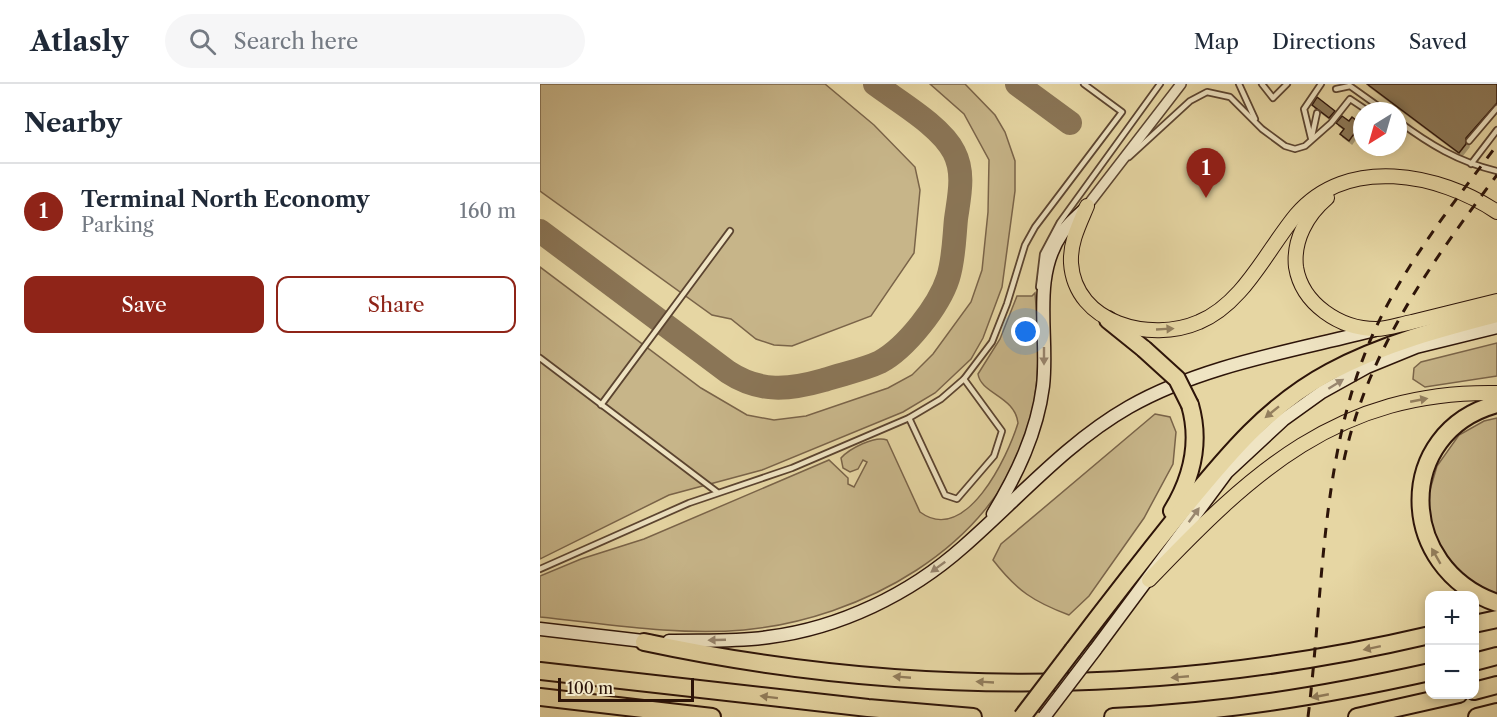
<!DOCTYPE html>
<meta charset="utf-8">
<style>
body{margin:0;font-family:"Libre Caslon Text",serif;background:#f6f6f7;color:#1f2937}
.controls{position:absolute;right:18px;bottom:18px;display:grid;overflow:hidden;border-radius:12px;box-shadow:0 3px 9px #0003}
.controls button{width:54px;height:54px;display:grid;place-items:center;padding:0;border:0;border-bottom:2px solid #e0e1e3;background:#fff;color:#1f2937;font:30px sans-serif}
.compass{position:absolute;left:813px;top:18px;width:54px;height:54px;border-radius:50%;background:#fff;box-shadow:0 3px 9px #0003;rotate:217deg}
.scale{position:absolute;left:18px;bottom:15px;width:136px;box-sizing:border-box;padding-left:6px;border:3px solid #2d1409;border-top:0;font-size:16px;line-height:21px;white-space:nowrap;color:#2d1409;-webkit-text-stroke:4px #efe4c3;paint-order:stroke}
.you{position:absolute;left:486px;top:248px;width:21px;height:21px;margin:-15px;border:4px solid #fff;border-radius:50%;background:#1a73e8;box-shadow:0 0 0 9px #1a73e833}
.badge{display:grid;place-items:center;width:39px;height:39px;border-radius:50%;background:#8f2418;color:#fff;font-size:20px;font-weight:700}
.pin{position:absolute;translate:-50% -50px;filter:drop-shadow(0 2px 3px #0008)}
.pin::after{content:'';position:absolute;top:32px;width:21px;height:18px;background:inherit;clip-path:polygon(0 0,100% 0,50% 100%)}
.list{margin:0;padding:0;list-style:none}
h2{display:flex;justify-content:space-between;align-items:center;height:78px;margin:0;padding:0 24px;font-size:26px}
h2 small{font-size:20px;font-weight:400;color:#747a83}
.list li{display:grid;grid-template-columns:39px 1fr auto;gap:18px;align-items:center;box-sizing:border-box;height:96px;padding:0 24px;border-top:2px solid #e0e1e3}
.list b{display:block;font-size:22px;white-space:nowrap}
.list p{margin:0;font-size:20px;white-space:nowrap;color:#747a83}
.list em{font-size:20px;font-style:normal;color:#747a83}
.actions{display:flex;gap:12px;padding:18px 24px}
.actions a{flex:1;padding:14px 0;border:2px solid #8f2418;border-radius:12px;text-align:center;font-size:21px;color:#8f2418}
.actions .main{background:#8f2418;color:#fff}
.icon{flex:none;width:33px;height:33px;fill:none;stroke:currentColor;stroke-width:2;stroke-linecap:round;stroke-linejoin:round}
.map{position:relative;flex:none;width:957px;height:633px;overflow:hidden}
header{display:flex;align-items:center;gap:36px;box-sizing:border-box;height:84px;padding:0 30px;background:#fff;border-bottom:2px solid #e0e1e3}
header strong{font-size:28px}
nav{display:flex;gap:33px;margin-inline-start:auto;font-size:21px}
.search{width:420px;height:54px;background:#f6f6f7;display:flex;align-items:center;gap:15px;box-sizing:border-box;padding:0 21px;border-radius:33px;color:#747a83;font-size:22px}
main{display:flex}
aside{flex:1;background:#fff}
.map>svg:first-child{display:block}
</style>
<header>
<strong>Atlasly</strong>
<div class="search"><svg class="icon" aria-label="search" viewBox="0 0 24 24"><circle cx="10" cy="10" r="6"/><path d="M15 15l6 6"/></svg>Search here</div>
<nav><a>Map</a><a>Directions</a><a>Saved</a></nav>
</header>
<main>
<aside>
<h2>Nearby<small></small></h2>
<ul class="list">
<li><span class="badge">1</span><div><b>Terminal North Economy</b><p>Parking</p></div><em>160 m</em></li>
</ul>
<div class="actions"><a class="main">Save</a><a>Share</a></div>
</aside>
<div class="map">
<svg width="957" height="633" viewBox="0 0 957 633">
<defs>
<filter id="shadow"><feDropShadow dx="3" dy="3" stdDeviation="0" flood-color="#0004"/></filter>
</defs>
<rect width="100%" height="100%" fill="#e6d6a3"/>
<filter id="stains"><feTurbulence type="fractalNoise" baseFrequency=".00333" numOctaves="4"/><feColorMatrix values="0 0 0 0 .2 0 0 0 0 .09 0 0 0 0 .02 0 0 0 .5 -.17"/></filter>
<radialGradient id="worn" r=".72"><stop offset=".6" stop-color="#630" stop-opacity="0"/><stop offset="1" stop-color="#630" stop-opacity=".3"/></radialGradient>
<g fill="#c7b589" stroke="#7a6449" stroke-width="1.5">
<polygon points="0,0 285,0 334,41 375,83 380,106 374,169 331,232 252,262 234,261 216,255 191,235 172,231 0,107"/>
<polygon points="390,0 425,0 455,31 465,48 475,77 475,107 462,203 443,254 431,275 395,309 363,328 222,386 129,411 0,475 0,183 161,304 207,331 234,336 266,332 348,304 372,291 393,270 431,218 442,186 448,128 449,76 424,30"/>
<path d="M495 209C499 255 501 300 488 345 454 464 320 535 204 546 136 552 67 540 0 533V492L41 475 104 455 289 376 308 394V400L314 403 327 378 323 376 318 385 310 388 303 384 301 374C309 365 335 351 347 356L380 428C426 462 468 372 478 339 475 312 441 310 438 290L460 255 477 212H492Z"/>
<polygon points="957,259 957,292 885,303 873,295 874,284 881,278"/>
<path d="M615 330 630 333 636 348 633 380 604 434 549 512 529 531C494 518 477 507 453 476L461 460Z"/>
<polygon points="957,334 957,512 920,490 898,466 887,416 897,382 919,351 944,337"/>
</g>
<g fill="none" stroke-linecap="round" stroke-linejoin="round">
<g stroke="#8a7556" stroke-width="24">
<polyline points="477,0 530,39"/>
<path d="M0 147 188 288C220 309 249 306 284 296 302 290 323 286 340 278 366 264 399 222 408 194 414 175 414 155 416 135 419 113 425 89 414 68 401 42 359 18 335 0"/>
</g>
</g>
<g fill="#8d7959" stroke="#2d1409" stroke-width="1.5" filter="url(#shadow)">
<polygon points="827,0 957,0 957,19 926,54 926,60 919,69"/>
<polygon points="777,13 795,27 789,34 772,21"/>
<polygon points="802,32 809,37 812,33 821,40 809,57 800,50 804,45 796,39"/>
</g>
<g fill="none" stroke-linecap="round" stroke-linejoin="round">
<defs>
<g id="service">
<polyline points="699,0 715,35"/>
<polyline points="722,0 733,14 747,0"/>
<polyline points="796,5 810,2 845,27"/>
<path d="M858 37C889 60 918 78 957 87"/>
<polyline points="772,52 777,29"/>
<polyline points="771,54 764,25 781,0"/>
<polyline points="929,57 957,24"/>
<polyline points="589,73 650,17 667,8 690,13 722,45 745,62 755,65 765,62 791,39 810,15 828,27"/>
<polyline points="931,80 957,46"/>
<polyline points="499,203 503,170 520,138 620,0"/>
<polyline points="0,274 177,408"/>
<polyline points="61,321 190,147"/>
<polyline points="369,334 405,411 417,415 454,372 462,347 424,295"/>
<polyline points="0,485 149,419 252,384 369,334 401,315 424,295 452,258 467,220 485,161 495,143 582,28 544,0"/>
</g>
<polyline id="minor" points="547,122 641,0"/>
<g id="secondary">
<path d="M453 430C477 390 497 349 503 302 509 251 491 194 522 149 528 140 537 133 545 125"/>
<polyline points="0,545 112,558"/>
<path d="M129 557C162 556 196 558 229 553 300 544 370 510 423 463 478 415 526 359 589 323 663 281 753 267 835 246"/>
<polyline points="555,566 687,388 743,336 782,308 827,283 876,263 957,243"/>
</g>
<g id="primary">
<path d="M787 114C767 131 753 156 756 183 762 220 800 245 836 245 848 245 861 240 872 238 900 231 929 224 957 217"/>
<path d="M547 122C539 141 530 158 531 179 535 240 611 259 659 238 703 220 727 166 756 131 807 71 899 89 957 128"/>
<path d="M609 496C711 389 798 306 957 309"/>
</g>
<g id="motorway">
<polyline points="568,236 604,265"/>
<path d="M957 320C854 348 856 484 957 519"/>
<path d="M632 427C652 394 661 359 650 321"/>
<polyline points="934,540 957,535"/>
<path d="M104 558C365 614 630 612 890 551"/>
<path d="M533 566C568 520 603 475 639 430 684 375 726 322 790 288 843 260 899 245 957 230"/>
<polyline points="934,578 957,572"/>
<polyline points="0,587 328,624 433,633"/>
<polyline points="934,607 957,601"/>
<polyline points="0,613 172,633"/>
<path d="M573 633C683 628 782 612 890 588"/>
<polyline points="817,633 919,610"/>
<polyline points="937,633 957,628"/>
</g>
</defs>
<use href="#service" stroke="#5b4430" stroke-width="8"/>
<use href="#minor" stroke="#5b4430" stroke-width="12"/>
<use href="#secondary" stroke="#2d1409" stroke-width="15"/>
<use href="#primary" stroke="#2d1409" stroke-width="16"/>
<use href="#motorway" stroke="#2d1409" stroke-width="20"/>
<use href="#service" stroke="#efe4c3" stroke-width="4.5"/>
<use href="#minor" stroke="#efe4c3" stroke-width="9"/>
<use href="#secondary" stroke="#efe4c3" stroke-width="12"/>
<use href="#primary" stroke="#e6d6a3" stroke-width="14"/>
<use href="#motorway" stroke="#e6d6a3" stroke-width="16"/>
<g stroke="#2d1409" stroke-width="3" stroke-dasharray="10 10" stroke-linecap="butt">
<path d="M804 376C828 266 891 179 957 91"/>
<path d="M768 633C784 505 780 370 833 250 864 181 912 121 957 61"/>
</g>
<defs>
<polyline id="secondary-bridge" points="504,633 555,566"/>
<g id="motorway-bridge">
<polyline points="604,265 637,295 650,321"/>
<polyline points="482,633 533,566"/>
</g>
</defs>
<use href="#secondary-bridge" stroke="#2d1409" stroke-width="15" stroke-linecap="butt"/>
<use href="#motorway-bridge" stroke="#2d1409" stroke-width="20" stroke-linecap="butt"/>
<use href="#secondary-bridge" stroke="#efe4c3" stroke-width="12"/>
<use href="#motorway-bridge" stroke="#e6d6a3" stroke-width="16"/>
</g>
<defs><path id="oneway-solid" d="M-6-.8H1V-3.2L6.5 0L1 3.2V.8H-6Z" transform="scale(1.5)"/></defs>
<g fill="#937f5e">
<use href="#oneway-solid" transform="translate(625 245) rotate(-3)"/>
<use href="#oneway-solid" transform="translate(879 316) rotate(-11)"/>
<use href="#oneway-solid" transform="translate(732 328) rotate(141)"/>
<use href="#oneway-solid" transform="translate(896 472) rotate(-120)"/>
<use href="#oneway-solid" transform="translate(832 564) rotate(168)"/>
<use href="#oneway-solid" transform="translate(362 593) rotate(-175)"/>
<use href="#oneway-solid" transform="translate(640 593) rotate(175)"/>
<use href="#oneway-solid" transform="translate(445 598) rotate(-177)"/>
<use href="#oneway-solid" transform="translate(780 612) rotate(169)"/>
<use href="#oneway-solid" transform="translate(229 613) rotate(-173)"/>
</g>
<g fill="#98866f">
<use href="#oneway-solid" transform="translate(504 272) rotate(90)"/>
<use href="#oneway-solid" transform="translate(796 300) rotate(-32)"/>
<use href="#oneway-solid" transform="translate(654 431) rotate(-54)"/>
<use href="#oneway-solid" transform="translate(398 483) rotate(144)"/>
<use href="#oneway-solid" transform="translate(177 556) rotate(178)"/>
</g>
<rect width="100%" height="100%" filter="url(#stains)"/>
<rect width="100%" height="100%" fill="url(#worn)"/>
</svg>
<div class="controls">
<button>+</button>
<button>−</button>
</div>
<svg class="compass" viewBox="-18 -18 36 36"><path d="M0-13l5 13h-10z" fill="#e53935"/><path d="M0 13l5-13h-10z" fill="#747a83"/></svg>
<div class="scale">100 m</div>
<div class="you"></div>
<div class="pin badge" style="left:666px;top:114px">1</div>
</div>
</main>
